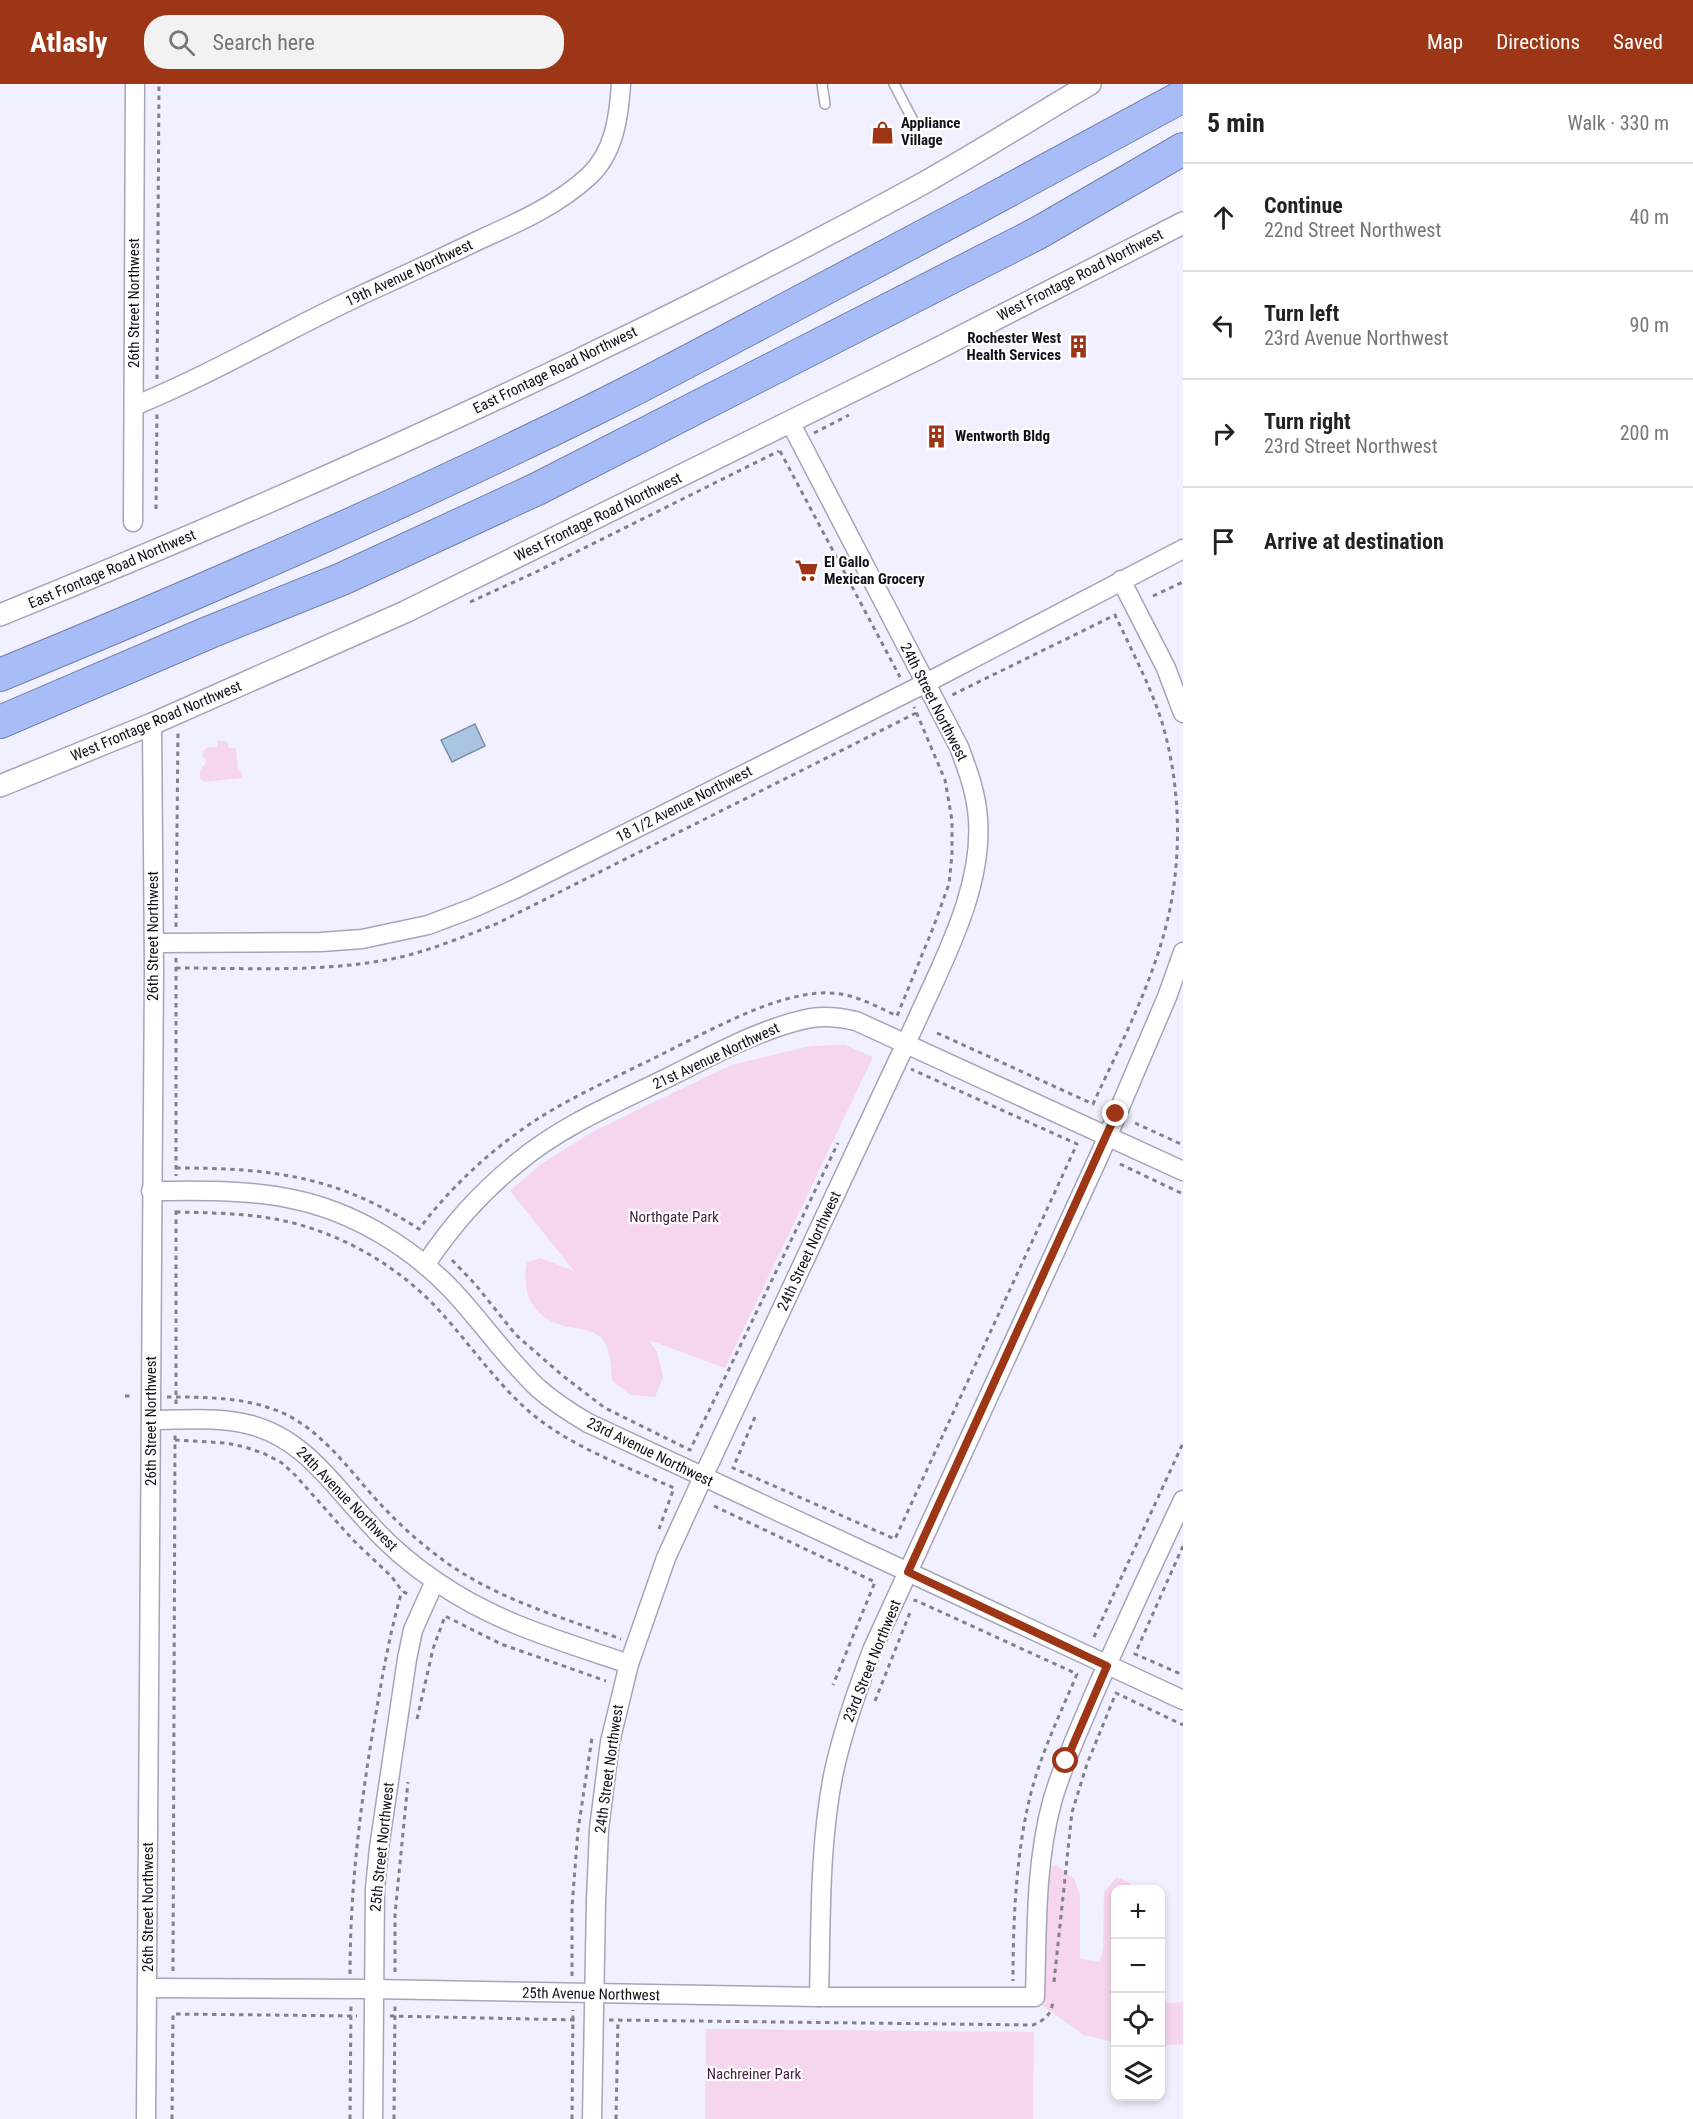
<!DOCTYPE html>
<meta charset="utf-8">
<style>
body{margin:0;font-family:"Roboto Condensed",sans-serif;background:#f2f2f2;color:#222}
.controls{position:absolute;right:18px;bottom:18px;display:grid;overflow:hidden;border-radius:12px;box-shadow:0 3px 9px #0003}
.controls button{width:54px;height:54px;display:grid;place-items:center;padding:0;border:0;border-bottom:2px solid #e0e0e0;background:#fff;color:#222;font:30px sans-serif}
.stop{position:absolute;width:18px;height:18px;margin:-14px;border:4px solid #9d3616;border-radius:50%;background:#fff}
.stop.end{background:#9d3616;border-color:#fff;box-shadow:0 2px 6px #0008}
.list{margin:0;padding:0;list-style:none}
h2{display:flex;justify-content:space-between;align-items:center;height:78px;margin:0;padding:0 24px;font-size:26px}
h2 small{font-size:20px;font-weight:400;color:#767676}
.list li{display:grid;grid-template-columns:39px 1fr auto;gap:18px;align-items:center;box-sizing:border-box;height:108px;padding:0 24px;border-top:2px solid #e0e0e0}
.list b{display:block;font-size:22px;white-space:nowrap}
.list p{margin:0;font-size:20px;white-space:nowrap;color:#767676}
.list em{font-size:20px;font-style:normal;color:#767676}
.icon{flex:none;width:33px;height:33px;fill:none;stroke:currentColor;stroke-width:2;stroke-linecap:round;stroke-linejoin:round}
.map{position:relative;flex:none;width:1183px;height:2035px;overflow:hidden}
header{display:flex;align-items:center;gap:36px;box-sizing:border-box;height:84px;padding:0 30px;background:#9d3616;color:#fff}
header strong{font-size:28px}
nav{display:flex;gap:33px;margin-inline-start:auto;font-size:21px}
.search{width:420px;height:54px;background:#f2f2f2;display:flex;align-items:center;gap:15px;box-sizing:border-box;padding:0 21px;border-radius:24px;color:#767676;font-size:22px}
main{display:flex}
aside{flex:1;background:#fff}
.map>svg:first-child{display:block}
</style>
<header>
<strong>Atlasly</strong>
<div class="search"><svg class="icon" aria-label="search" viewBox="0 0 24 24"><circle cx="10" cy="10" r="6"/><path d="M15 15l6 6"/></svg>Search here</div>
<nav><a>Map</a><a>Directions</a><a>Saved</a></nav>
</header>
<main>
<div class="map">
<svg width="1183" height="2035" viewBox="0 0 1183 2035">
<rect width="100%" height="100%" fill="#f1f0ff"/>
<g fill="#f6d6ef">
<polygon points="218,657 227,657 229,664 236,664 238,684 243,690 241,694 204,698 200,694 200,686 205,680 206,676 202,670 206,664 217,663"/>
<path d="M845 961 873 973 725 1284 649 1256 657 1268 663 1293 655 1313 630 1311 612 1296C611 1282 611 1262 599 1252 590 1244 576 1245 564 1242 532 1233 521 1209 527 1178L540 1174 574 1187 510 1107 541 1080 594 1047 731 981 811 962Z"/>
<polygon points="1056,1781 1074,1795 1080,1810 1080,1875 1100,1878 1103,1864 1104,1808 1117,1793 1130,1799 1133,1805 1116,1806 1115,1958 1084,1951 1043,1922 1036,1911 1040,1838 1028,1818 1030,1803 1038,1784"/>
<polygon points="1161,1917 1162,1919 1183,1918 1183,1960 1161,1962"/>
<polygon points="706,1945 1034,1948 1033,2035 705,2035"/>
</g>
<polygon fill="#a9c5e0" stroke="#7c8fa4" stroke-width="1.5" points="475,640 485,662 452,678 441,656"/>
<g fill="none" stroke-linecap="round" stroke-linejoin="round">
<defs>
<g id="service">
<polyline points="822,0 825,20"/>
<polyline points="894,0 917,44"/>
</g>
<g id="minor">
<path d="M134 322C210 291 281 249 355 214 396 195 438 176 479 156 517 139 558 121 589 92 614 69 619 33 621 0"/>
<polyline points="133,438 135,0"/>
<polyline points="1121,496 1166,584 1183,629"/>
<polyline points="154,859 321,858 362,855 428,841 473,824 513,806 926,599 1183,465"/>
<path d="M151 1107C198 1107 246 1105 292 1115 352 1127 410 1162 452 1206 482 1238 507 1275 539 1305 554 1318 571 1329 588 1339L1183 1616"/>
<path d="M425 1181C452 1141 479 1110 517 1079 561 1042 616 1019 667 994 712 972 757 946 806 935 823 931 839 933 856 937L1183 1087"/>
<path d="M151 1336C184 1336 218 1332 251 1341 304 1355 332 1400 368 1438 388 1461 412 1481 437 1498 496 1539 561 1557 629 1580"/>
<path d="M148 1904 373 1905 819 1913H1035C1037 1847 1035 1781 1052 1718 1062 1682 1078 1649 1092 1615 1121 1548 1152 1482 1183 1416"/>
<path d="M819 1913C821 1839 819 1764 833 1692 842 1648 857 1606 873 1564L1100 1070 1167 913 1183 868"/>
<polyline points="146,2035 154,885 152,640"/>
<polyline points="373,2035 375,1804 379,1764 407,1575 413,1546 435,1497"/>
<path d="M592 2035 596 1817 599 1745 610 1658 629 1580 666 1474 703 1393 915 940C944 875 987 798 977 725 974 703 967 684 959 663L790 338"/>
</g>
<g id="tertiary">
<path d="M0 531C315 403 624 263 922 100 979 68 1034 33 1090 0"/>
<polyline points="0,702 152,640 405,528 931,268 1183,139"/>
</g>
<g id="motorway">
<path d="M0 591C202 508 403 420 599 323 664 291 728 256 792 222 923 153 1053 83 1183 12"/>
<polyline points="0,638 210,548 342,495 537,405 1038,149 1183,65"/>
</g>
</defs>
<use href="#service" stroke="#a6a4ba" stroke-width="12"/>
<use href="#minor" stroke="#a6a4ba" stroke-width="21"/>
<use href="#tertiary" stroke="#a6a4ba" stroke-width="24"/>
<use href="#motorway" stroke="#7480a9" stroke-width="34"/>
<g stroke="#81808b" stroke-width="3" stroke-dasharray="4.5 4.5" stroke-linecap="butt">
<polyline points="157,295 159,0"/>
<polyline points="814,349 849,331"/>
<polyline points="780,367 900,593"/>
<polyline points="156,425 157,329"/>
<polyline points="1153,512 1183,498"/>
<polyline points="470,518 536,488 779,367"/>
<polyline points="176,843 178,649"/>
<polyline points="176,874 176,1092"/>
<path d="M176 884C251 884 328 889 401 873 434 865 465 852 496 840L916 629"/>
<path d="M937 949 1093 1020C1117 968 1144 916 1161 860 1183 789 1183 707 1161 635 1149 599 1131 565 1115 531L952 611"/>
<polyline points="1135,1039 1183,1061"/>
<polyline points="1120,1080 1183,1110"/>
<path d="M176 1084C272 1084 337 1092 419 1145 453 1100 498 1059 547 1029 589 1004 636 984 680 961 723 940 771 913 820 909 849 907 872 920 897 932L933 844 949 800 952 771V736L945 696 914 623"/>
<path d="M176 1128C213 1129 252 1129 289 1138 344 1151 397 1182 436 1223 466 1255 491 1292 523 1322 565 1361 623 1381 674 1404L659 1445"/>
<polyline points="452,1176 475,1200 516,1251 563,1292 605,1324 690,1366 838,1059"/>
<polyline points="125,1312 134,1312"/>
<path d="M167 1313C207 1313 246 1313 283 1329 326 1349 353 1392 385 1425 404 1445 425 1463 447 1479 500 1516 561 1533 621 1555"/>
<polyline points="176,1320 176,1123"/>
<polyline points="755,1333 733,1384 895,1455 1077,1060 911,985"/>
<polyline points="175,1356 226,1359 245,1363 265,1370 282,1379 296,1392 353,1456 392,1493 402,1507 410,1511"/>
<polyline points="714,1422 875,1498 833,1601"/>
<polyline points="1183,1462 1135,1570 1183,1591"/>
<path d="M915 1518V1516L1077 1590C1061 1628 1043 1665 1032 1705 1016 1765 1013 1836 1013 1897"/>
<polyline points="1094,1553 1183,1359"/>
<polyline points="875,1617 911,1526"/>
<polyline points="417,1635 433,1565 445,1532 501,1560 606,1597"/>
<polyline points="173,1887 175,1351"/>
<polyline points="395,1888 395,1830 408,1698"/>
<path d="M350 1890C350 1806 360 1724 374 1640 382 1595 389 1551 402 1507"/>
<polyline points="572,1892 572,1823 578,1746 592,1654"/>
<polyline points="1054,1898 1072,1728 1087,1680 1116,1609 1183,1641"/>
<polyline points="390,1932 579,1936"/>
<path d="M609 1936 1033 1941C1045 1936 1052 1930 1053 1916"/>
<polyline points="172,2035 173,1930 357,1932"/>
<polyline points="350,2035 351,1921"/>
<polyline points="394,2035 395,1922"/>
<polyline points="572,2035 573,1926"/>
<polyline points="616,2035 618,1936"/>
</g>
<use href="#service" stroke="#fff" stroke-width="9"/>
<use href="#minor" stroke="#fff" stroke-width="18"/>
<use href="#tertiary" stroke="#fff" stroke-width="21"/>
<use href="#motorway" stroke="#a8bcf7" stroke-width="32"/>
</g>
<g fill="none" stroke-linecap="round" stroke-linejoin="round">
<polyline stroke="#9d3616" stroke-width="8" points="1066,1677 1107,1582 908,1488 1116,1030"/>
</g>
<defs>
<symbol id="shop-bare" viewBox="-9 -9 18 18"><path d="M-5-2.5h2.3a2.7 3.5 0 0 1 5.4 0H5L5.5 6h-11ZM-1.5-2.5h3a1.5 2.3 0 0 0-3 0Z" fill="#9d3616" stroke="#fff" stroke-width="2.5" paint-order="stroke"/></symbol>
<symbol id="building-bare" viewBox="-9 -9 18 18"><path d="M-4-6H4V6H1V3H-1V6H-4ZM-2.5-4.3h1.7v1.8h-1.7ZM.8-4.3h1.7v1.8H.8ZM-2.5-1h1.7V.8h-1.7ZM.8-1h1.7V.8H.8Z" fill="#9d3616" stroke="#fff" stroke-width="2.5" paint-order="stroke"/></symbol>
<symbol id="supermarket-bare" viewBox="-9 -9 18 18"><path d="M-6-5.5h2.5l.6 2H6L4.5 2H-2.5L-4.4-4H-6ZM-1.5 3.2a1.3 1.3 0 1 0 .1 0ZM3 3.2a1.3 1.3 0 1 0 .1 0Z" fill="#9d3616" stroke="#fff" stroke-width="2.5" paint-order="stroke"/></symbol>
</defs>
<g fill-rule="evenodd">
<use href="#shop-bare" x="866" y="32" width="33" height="33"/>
<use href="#building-bare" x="1062" y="246" width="33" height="33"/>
<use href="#building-bare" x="920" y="336" width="33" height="33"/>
<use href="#supermarket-bare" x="790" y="470" width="33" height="33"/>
</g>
<g text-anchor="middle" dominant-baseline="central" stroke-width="4.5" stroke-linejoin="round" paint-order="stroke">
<g font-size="15" font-weight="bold" fill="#121119" stroke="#fff" text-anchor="start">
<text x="901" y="39">Appliance<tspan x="901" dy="17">Village</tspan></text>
<text x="1061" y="254" text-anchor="end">Rochester West<tspan x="1061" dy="17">Health Services</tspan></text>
<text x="955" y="352">Wentworth Bldg</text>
<text x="824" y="478">El Gallo<tspan x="824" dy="17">Mexican Grocery</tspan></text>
</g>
<g font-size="15" fill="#121119" stroke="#fff">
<text transform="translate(409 189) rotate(-25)">19th Avenue Northwest</text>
<text transform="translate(1080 191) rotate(-27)">West Frontage Road Northwest</text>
<text transform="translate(134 219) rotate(-90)">26th Street Northwest</text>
<text transform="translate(555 286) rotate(-26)">East Frontage Road Northwest</text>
<text transform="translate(598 433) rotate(-26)">West Frontage Road Northwest</text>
<text transform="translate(112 485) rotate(-23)">East Frontage Road Northwest</text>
<text transform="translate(934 618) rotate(63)">24th Street Northwest</text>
<text transform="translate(156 637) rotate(-23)">West Frontage Road Northwest</text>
<text transform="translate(684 720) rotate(-27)">18 1/2 Avenue Northwest</text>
<text transform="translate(153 852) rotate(-90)">26th Street Northwest</text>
<text transform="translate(716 972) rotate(-25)">21st Avenue Northwest</text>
<text transform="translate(809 1167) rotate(-65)">24th Street Northwest</text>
<text transform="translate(151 1337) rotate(-90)">26th Street Northwest</text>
<text transform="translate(650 1368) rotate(26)">23rd Avenue Northwest</text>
<text transform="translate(347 1415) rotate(46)">24th Avenue Northwest</text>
<text transform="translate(872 1577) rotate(-68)">23rd Street Northwest</text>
<text transform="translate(609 1685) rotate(-82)">24th Street Northwest</text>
<text transform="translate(382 1763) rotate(-84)">25th Street Northwest</text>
<text transform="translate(148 1823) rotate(-90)">26th Street Northwest</text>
<text transform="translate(591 1910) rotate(1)">25th Avenue Northwest</text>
</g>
<g font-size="15" fill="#492143" stroke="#fff">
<text x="674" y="1133">Northgate Park</text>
<text x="754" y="1990">Nachreiner Park</text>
</g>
</g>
</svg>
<div class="controls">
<button>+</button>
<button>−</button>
<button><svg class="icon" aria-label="locate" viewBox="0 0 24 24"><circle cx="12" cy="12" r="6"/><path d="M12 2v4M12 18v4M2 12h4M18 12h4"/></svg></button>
<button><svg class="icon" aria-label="layers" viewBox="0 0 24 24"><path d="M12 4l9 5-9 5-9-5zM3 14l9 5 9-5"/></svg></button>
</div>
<div class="stop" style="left:1066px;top:1677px"></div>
<div class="stop end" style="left:1116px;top:1030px"></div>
</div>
<aside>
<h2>5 min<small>Walk · 330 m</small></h2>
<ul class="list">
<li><svg class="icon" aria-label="ahead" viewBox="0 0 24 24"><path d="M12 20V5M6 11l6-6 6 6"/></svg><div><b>Continue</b><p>22nd Street Northwest</p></div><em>40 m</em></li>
<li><svg class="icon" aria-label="left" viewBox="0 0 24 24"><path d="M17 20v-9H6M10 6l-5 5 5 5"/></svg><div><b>Turn left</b><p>23rd Avenue Northwest</p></div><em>90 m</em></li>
<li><svg class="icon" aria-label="right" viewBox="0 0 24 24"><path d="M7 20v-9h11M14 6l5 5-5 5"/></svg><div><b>Turn right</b><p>23rd Street Northwest</p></div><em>200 m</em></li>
<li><svg class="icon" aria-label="arrive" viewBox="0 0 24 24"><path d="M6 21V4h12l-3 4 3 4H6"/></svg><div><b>Arrive at destination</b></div></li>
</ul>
</aside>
</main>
